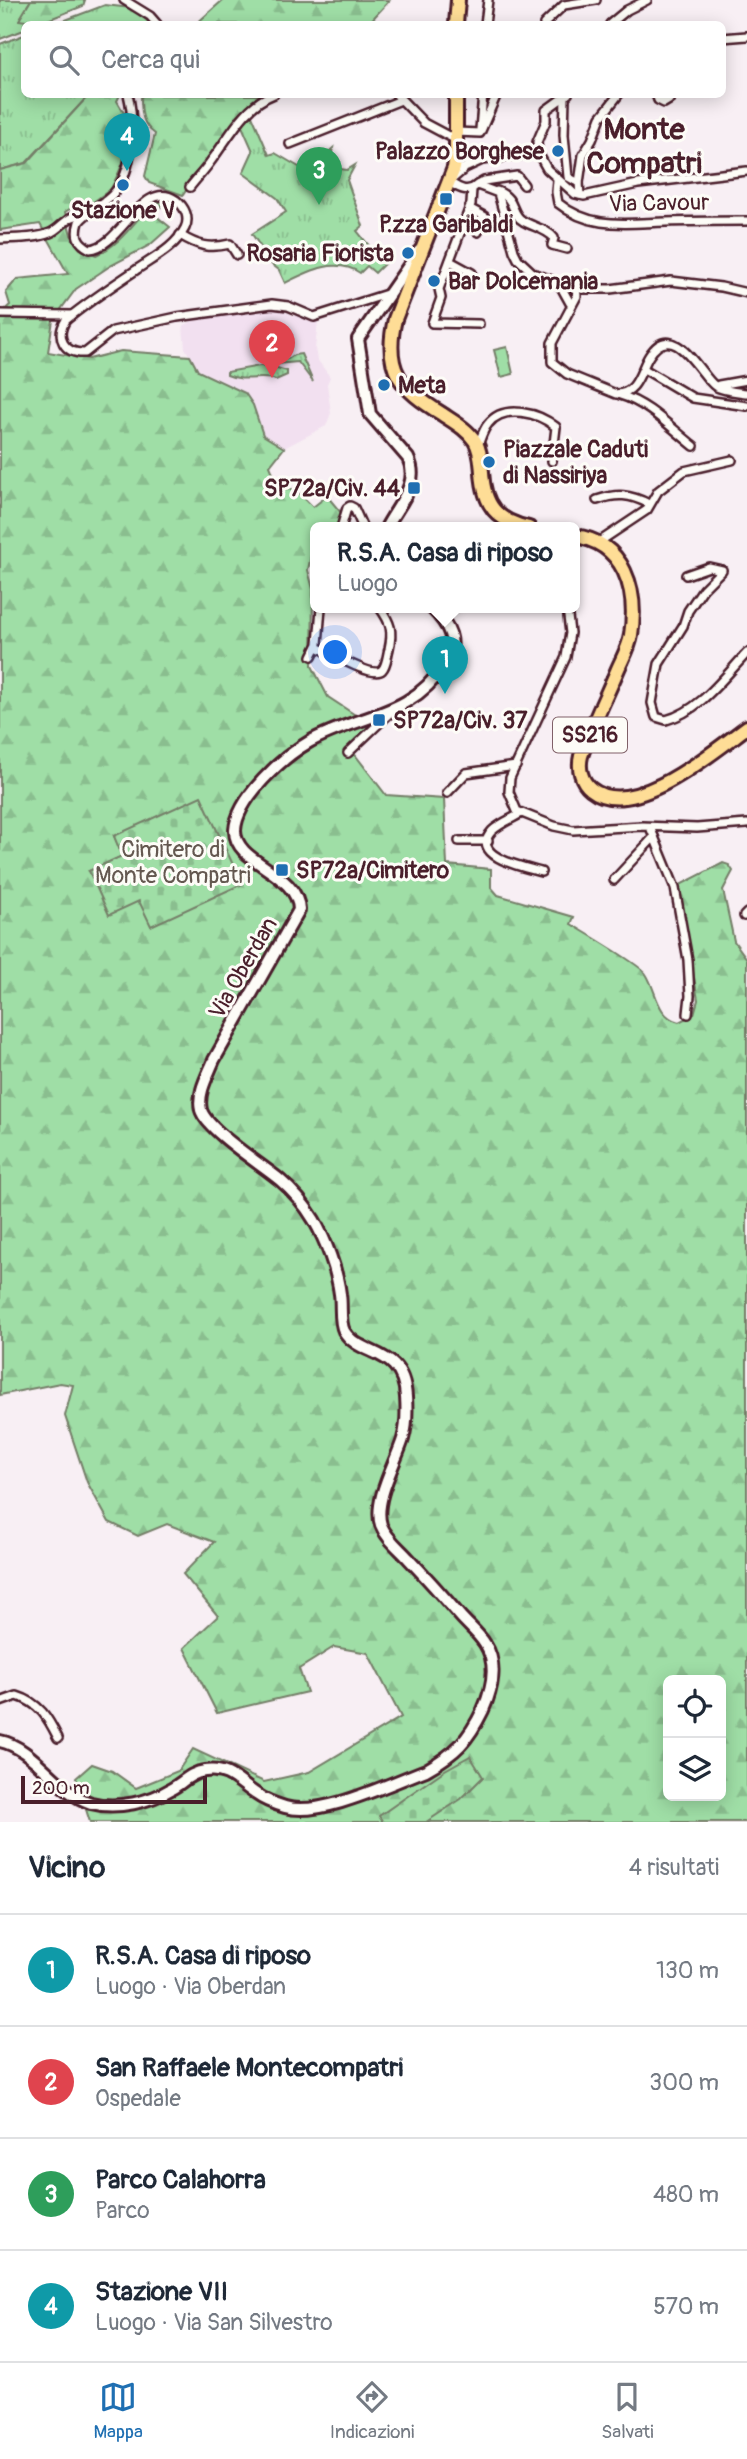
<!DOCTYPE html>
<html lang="it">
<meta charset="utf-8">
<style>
body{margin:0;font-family:Pangolin,sans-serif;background:#f6f6f7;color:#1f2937}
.controls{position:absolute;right:21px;bottom:21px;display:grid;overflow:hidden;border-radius:10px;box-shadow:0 4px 18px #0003}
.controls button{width:63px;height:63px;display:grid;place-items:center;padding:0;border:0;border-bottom:2px solid #e0e1e3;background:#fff;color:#1f2937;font:35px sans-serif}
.scale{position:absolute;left:21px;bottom:18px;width:186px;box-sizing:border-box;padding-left:7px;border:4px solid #4a1f2b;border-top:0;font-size:19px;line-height:24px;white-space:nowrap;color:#4a1f2b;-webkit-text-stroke:5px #fdfcf7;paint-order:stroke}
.you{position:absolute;left:336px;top:653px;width:24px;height:24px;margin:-18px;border:5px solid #fff;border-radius:50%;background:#1a73e8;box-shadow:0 0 0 10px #1a73e833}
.badge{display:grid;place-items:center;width:46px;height:46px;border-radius:50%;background:#1f6fb2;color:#fff;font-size:23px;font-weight:700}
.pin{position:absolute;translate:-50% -58px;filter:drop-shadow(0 2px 4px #0008)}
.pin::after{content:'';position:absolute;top:37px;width:24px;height:21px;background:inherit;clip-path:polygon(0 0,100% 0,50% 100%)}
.popup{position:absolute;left:310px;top:522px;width:270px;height:91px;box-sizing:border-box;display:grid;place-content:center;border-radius:10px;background:#fff;filter:drop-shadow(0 2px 5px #0005);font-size:23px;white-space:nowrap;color:#747a83}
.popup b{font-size:26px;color:#1f2937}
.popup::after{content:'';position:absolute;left:50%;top:100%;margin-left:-14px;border:14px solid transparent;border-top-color:#fff}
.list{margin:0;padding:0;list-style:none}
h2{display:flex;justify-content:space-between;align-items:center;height:91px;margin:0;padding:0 28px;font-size:30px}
h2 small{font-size:23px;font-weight:400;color:#747a83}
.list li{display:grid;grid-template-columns:46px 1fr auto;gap:21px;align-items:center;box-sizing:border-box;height:112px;padding:0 28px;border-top:2px solid #e0e1e3}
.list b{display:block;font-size:26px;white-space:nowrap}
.list p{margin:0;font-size:23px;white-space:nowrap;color:#747a83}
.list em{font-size:23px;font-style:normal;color:#747a83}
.icon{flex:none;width:38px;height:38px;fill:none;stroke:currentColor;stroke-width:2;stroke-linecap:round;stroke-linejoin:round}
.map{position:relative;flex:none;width:747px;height:1822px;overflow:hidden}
.search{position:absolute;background:#fff;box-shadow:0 4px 18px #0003;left:21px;right:21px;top:21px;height:77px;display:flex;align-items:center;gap:18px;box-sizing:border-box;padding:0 24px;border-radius:10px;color:#747a83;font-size:26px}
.sheet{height:539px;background:#fff}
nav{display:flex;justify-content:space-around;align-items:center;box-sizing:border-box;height:98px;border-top:2px solid #e0e1e3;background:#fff;font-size:19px;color:#747a83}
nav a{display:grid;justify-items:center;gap:4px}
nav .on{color:#1f6fb2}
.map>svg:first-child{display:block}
</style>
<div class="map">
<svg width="747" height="1822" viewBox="0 0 747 1822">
<defs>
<pattern id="grass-tufts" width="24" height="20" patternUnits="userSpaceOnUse" patternTransform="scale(1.75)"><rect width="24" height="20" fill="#9fdea6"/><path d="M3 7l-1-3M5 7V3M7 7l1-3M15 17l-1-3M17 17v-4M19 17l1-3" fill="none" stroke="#8abe8f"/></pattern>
<pattern id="forest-firs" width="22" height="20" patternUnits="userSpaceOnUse" patternTransform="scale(1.75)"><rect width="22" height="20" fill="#9fdea6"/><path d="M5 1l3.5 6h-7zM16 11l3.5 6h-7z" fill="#8abe8f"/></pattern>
<pattern id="cemetery-stones" width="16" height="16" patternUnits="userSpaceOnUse" patternTransform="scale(1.75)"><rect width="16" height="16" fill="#9fdea6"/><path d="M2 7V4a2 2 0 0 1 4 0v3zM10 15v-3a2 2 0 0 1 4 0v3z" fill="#8abe8f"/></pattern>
</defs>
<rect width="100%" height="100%" fill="#f8eff4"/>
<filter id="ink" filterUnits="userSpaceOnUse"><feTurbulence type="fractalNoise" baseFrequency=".0143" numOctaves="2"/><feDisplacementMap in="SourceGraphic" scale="14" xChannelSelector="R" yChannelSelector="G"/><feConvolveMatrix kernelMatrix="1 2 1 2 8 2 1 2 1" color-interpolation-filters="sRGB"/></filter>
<g filter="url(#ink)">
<polygon fill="#f2e0f0" points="278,308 294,316 298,314 318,321 315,349 317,359 330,377 327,384 331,413 326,426 284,448 263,435 253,405 245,393 198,371 185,348 183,326 196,319"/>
<g fill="url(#grass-tufts)" stroke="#747e68" stroke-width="2">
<polygon points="0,0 31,0 27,6 40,23 51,20 39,24 24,24 24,30 0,39"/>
<polygon points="105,5 131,8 150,23 148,24 55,24"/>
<polygon points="24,35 24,94 89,95 26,163 0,170 0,44"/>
<path d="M251 113 269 155 275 153 299 167 323 157 333 148 330 161 334 168 347 170 355 165 347 180 363 226 357 231 384 264 375 273 367 266 360 273C335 257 309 271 285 283L279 270 258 254 262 249 252 234 286 212 277 198 243 173 253 151 241 124Z"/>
<path d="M301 354 313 382 298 362 276 364 277 368 287 371V375L276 380C262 374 245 383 227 375V372L271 364V362L288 359 294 355Z"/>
</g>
<g fill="url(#forest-firs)" stroke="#747e68" stroke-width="2" fill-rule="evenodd">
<polygon points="31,0 85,0 83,6 40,23 19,20"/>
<polygon points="223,0 390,0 368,24 196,24"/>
<path d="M89 95H120L117 101 127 118 128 133 125 159 111 189 85 208 78 204 65 212 71 235 80 249 96 255C122 244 134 221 153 203L164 202 155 215 170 227 150 245 110 266 76 289 53 320 48 352 89 359 121 351 190 356 198 371 245 393 253 405 263 435 284 448 270 466 279 487 296 490 313 507 327 496 342 514 339 528H316L315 547 312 550 308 570 313 589 312 666 328 697 369 724 353 752 386 795 444 799 447 865 491 869V887L498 895 574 917 571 924C584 932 641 965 646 974 657 991 656 1016 679 1022L694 1014 698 1000 678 886 723 863 729 865 733 871 723 890 734 941 747 959V1822H90L76 1778 92 1764 112 1771 136 1788 178 1771 193 1749 264 1782 309 1772 401 1717 368 1653 334 1647 299 1669 307 1692 217 1713 184 1648 218 1616 183 1574 214 1542 167 1524 138 1536 109 1522 87 1482 65 1416 73 1385 60 1383 0 1395V314L10 305 6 292 17 279 68 274 40 224 0 230V170L27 163ZM114 836 241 884 139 901 89 871 123 856ZM668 1680H721V1796H668Z"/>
<path d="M144 95H265L195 177 183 195 149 183 145 176 155 134C142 125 141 112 141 97Z"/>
</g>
<g fill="url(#cemetery-stones)" stroke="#747e68" stroke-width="2">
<polygon points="201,796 242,884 151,926 139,901 109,915 89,871 122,856 114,836"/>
<polygon points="470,1756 483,1777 461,1799 426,1822 383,1822 379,1816 445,1770"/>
</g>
<polygon fill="#9fdea6" stroke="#747e68" stroke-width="2" points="507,347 513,374 501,377 494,350"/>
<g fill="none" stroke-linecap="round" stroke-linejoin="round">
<defs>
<g id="street">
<polyline points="124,0 150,16 157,24"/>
<polyline points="485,24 488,0"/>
<polyline points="544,24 564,5 596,0"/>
<polyline points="610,24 627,10 647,0"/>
<polyline points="722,38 747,36"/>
<path d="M128 94C135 122 134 172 113 194 103 205 88 210 79 222 75 235 77 242 90 249 120 248 143 177 176 200 185 207 190 218 185 228 175 248 153 258 136 270 112 286 88 302 66 320 55 337 64 354 85 353L113 331 177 317 272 304 288 306 314 317 390 293"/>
<polyline points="396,94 424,123 456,140"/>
<polyline points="568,94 546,110 546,121 537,142 538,153 547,169 575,194 584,196 638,184 747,171"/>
<polyline points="656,94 658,100 664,103 669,100 672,94"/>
<polyline points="565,97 564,135 568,177 579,183 580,195"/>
<polyline points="480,129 483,94"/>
<polyline points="456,132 480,133 497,94"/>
<polyline points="290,144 401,100"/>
<circle cx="462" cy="162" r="6"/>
<polyline points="467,167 482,160 538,153"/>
<path d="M464 169 449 182C459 188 467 194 477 185L498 193 514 251 518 259 533 273 565 285 583 289H610L671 281 721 287 747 293"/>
<path d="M557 180 556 192 558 203C591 230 626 223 666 222 693 221 720 221 747 221"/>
<polyline points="579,183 583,155 592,140 601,117 619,94"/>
<polyline points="477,185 484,181 517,176 524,185"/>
<path d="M190 187C197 178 205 170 211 161 229 138 244 105 274 94"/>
<polyline points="472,189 471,204 439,289 441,298 432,323 479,324"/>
<path d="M497 191C517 199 510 214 523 221 533 227 547 229 554 238L552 245 567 249"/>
<polyline points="469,208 484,216 478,232"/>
<path d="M180 235C198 246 209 249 230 244L237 255"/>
<path d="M0 239C16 238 35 239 50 233 62 228 69 212 84 216"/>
<polyline points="450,261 472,273"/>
<polyline points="560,285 570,303"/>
<path d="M576 287 577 296 552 343V362L567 374 616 394C638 394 640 370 649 356 674 316 701 377 715 386 723 391 738 392 747 393"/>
<polyline points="0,314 72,315"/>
<polyline points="644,369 693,398 747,406"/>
<polyline points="719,385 747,380"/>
<path d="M620 395C648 403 671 428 694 446"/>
<path d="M478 445C481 438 483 430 488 424 504 403 539 413 556 427L552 461"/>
<path d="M597 500C617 493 630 494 649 504"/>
<polyline points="341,528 347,508 350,506 354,508 363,528"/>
<polyline points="599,542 647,510 658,491 684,471 732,460"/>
<path d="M686 575 709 567 722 570 703 589 688 611 683 626 659 664 652 703 656 717 666 720C700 711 723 678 747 653"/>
<polyline points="567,608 570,633 566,657 510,778 509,792 517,811 554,826 573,830 642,826 697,828 747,824"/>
<path d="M317 647C329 652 373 679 382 670 387 665 387 655 389 649 393 631 391 623 380 608"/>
<polyline points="312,656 318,644 321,608"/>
<polyline points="348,753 390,713"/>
<polyline points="447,793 466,773 516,766"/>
<path d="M520 814C511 819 499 824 492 831 468 857 527 868 541 872"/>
<polyline points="650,827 675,888 688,960 690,996 688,1014"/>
<polyline points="459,841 488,841"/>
<polyline points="614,880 654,837"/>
<polyline points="744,916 747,913"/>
<path d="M0 1702 17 1696C40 1703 48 1718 58 1738"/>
</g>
<g id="secondary">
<path d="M386 528C397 506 421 484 408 458L370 414 358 339 419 251"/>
<path d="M0 1741C35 1748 56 1792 91 1803 117 1810 150 1802 173 1788 183 1782 192 1772 205 1771 228 1767 239 1783 256 1794 264 1800 275 1804 285 1807 320 1818 391 1783 426 1770 456 1753 468 1741 483 1710 492 1690 498 1664 485 1644 479 1634 469 1626 461 1617 443 1596 426 1577 408 1558 399 1548 386 1538 381 1525 373 1501 396 1462 403 1439 407 1425 407 1411 406 1397 403 1346 360 1358 344 1331 339 1321 342 1306 340 1294 337 1270 326 1241 314 1220 305 1205 293 1191 280 1180 262 1165 207 1130 201 1110 197 1093 208 1075 214 1060L299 910C298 871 234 864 235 830 237 798 283 757 309 742 358 714 411 718 445 664 459 642 449 625 432 608"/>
</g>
<g id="primary">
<polyline points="456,24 458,0"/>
<path d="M456 94V154L454 168 395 319C383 370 400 388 442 414 454 422 467 429 475 441 481 451 481 462 482 472 484 505 496 521 529 528"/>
<path d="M574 536C625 542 638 591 631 635 629 648 622 659 617 671 605 699 591 727 581 756 578 768 581 781 591 789 632 822 714 751 747 727"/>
</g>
</defs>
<use href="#street" stroke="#4a1f2b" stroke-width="12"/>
<use href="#secondary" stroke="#4a1f2b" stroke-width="16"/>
<use href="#primary" stroke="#4a1f2b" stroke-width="18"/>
<use href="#street" stroke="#fdfcf7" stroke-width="7"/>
<use href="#secondary" stroke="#fdfcf7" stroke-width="10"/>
<use href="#primary" stroke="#fedd96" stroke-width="12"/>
</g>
</g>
<g fill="#1f6fb2" stroke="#fdfcf7" stroke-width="2.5">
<circle cx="558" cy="151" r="7"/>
<circle cx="123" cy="185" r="7"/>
<rect x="439" y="192" width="14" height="14" rx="3.5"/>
<circle cx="408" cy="253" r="7"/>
<circle cx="434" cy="281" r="7"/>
<circle cx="384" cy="385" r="7"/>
<circle cx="489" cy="462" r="7"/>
<rect x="407" y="481" width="14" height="14" rx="3.5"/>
<rect x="372" y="713" width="14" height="14" rx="3.5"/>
<rect x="275" y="863" width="14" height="14" rx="3.5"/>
</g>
<g text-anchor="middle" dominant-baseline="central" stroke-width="6" stroke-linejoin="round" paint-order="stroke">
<rect fill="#fdfcf7" stroke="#806168" stroke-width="2" x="553" y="717.5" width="74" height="35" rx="5"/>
<g font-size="21" font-weight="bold" fill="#4a1f2b">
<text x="590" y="735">SS216</text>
</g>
<g font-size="23" font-weight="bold" fill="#4a1f2b" stroke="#fdfcf7" text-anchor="start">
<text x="544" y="151" text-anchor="end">Palazzo Borghese</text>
<text x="123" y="210" text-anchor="middle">Stazione V</text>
<text x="446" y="224" text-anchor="middle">P.zza Garibaldi</text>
<text x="394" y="253" text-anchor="end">Rosaria Fiorista</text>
<text x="448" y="281">Bar Dolcemania</text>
<text x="398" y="385">Meta</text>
<text x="503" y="449">Piazzale Caduti<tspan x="503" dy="26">di Nassiriya</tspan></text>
<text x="400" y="488" text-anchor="end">SP72a/Civ. 44</text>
<text x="393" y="720">SP72a/Civ. 37</text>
<text x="296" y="870">SP72a/Cimitero</text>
</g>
<g font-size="23" fill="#4a1f2b" stroke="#fdfcf7">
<text transform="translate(659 203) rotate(-1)">Via Cavour</text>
<text transform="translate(243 968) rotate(-60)">Via Oberdan</text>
</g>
<g font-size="23" fill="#645850" stroke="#fdfcf7">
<text x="173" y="849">Cimitero di<tspan x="173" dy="26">Monte Compatri</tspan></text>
</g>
<g font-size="30" font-weight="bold" fill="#4a1f2b" stroke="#fdfcf7">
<text x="644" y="129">Monte<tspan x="644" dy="34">Compatri</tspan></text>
</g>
</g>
</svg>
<div class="controls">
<button><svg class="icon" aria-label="locate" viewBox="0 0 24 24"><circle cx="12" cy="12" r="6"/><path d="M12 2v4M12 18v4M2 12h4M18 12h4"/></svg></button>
<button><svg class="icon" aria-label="layers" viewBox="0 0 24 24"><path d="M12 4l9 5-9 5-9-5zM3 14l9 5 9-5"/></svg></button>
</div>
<div class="scale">200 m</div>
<div class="you"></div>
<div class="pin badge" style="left:445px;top:694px;background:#0f9aa8">1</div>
<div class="popup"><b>R.S.A. Casa di riposo</b>Luogo</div>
<div class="pin badge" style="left:272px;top:378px;background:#e0444e">2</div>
<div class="pin badge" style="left:319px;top:205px;background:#2e9e5b">3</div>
<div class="pin badge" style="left:127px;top:171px;background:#0f9aa8">4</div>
<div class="search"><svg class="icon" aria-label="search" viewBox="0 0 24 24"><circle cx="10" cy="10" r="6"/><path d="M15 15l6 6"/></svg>Cerca qui</div>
</div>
<section class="sheet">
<h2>Vicino<small>4 risultati</small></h2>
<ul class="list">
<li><span class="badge" style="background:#0f9aa8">1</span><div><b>R.S.A. Casa di riposo</b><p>Luogo · Via Oberdan</p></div><em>130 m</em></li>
<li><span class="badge" style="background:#e0444e">2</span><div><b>San Raffaele Montecompatri</b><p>Ospedale</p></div><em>300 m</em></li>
<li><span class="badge" style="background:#2e9e5b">3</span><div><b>Parco Calahorra</b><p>Parco</p></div><em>480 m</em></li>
<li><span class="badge" style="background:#0f9aa8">4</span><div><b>Stazione VII</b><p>Luogo · Via San Silvestro</p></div><em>570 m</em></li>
</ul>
</section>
<nav>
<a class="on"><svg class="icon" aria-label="map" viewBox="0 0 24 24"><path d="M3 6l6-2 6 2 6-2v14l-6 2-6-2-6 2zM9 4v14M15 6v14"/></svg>Mappa</a>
<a><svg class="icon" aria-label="directions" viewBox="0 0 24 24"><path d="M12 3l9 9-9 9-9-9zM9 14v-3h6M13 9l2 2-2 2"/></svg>Indicazioni</a>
<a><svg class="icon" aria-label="saved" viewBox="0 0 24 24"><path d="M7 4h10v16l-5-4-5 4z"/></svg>Salvati</a>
</nav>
